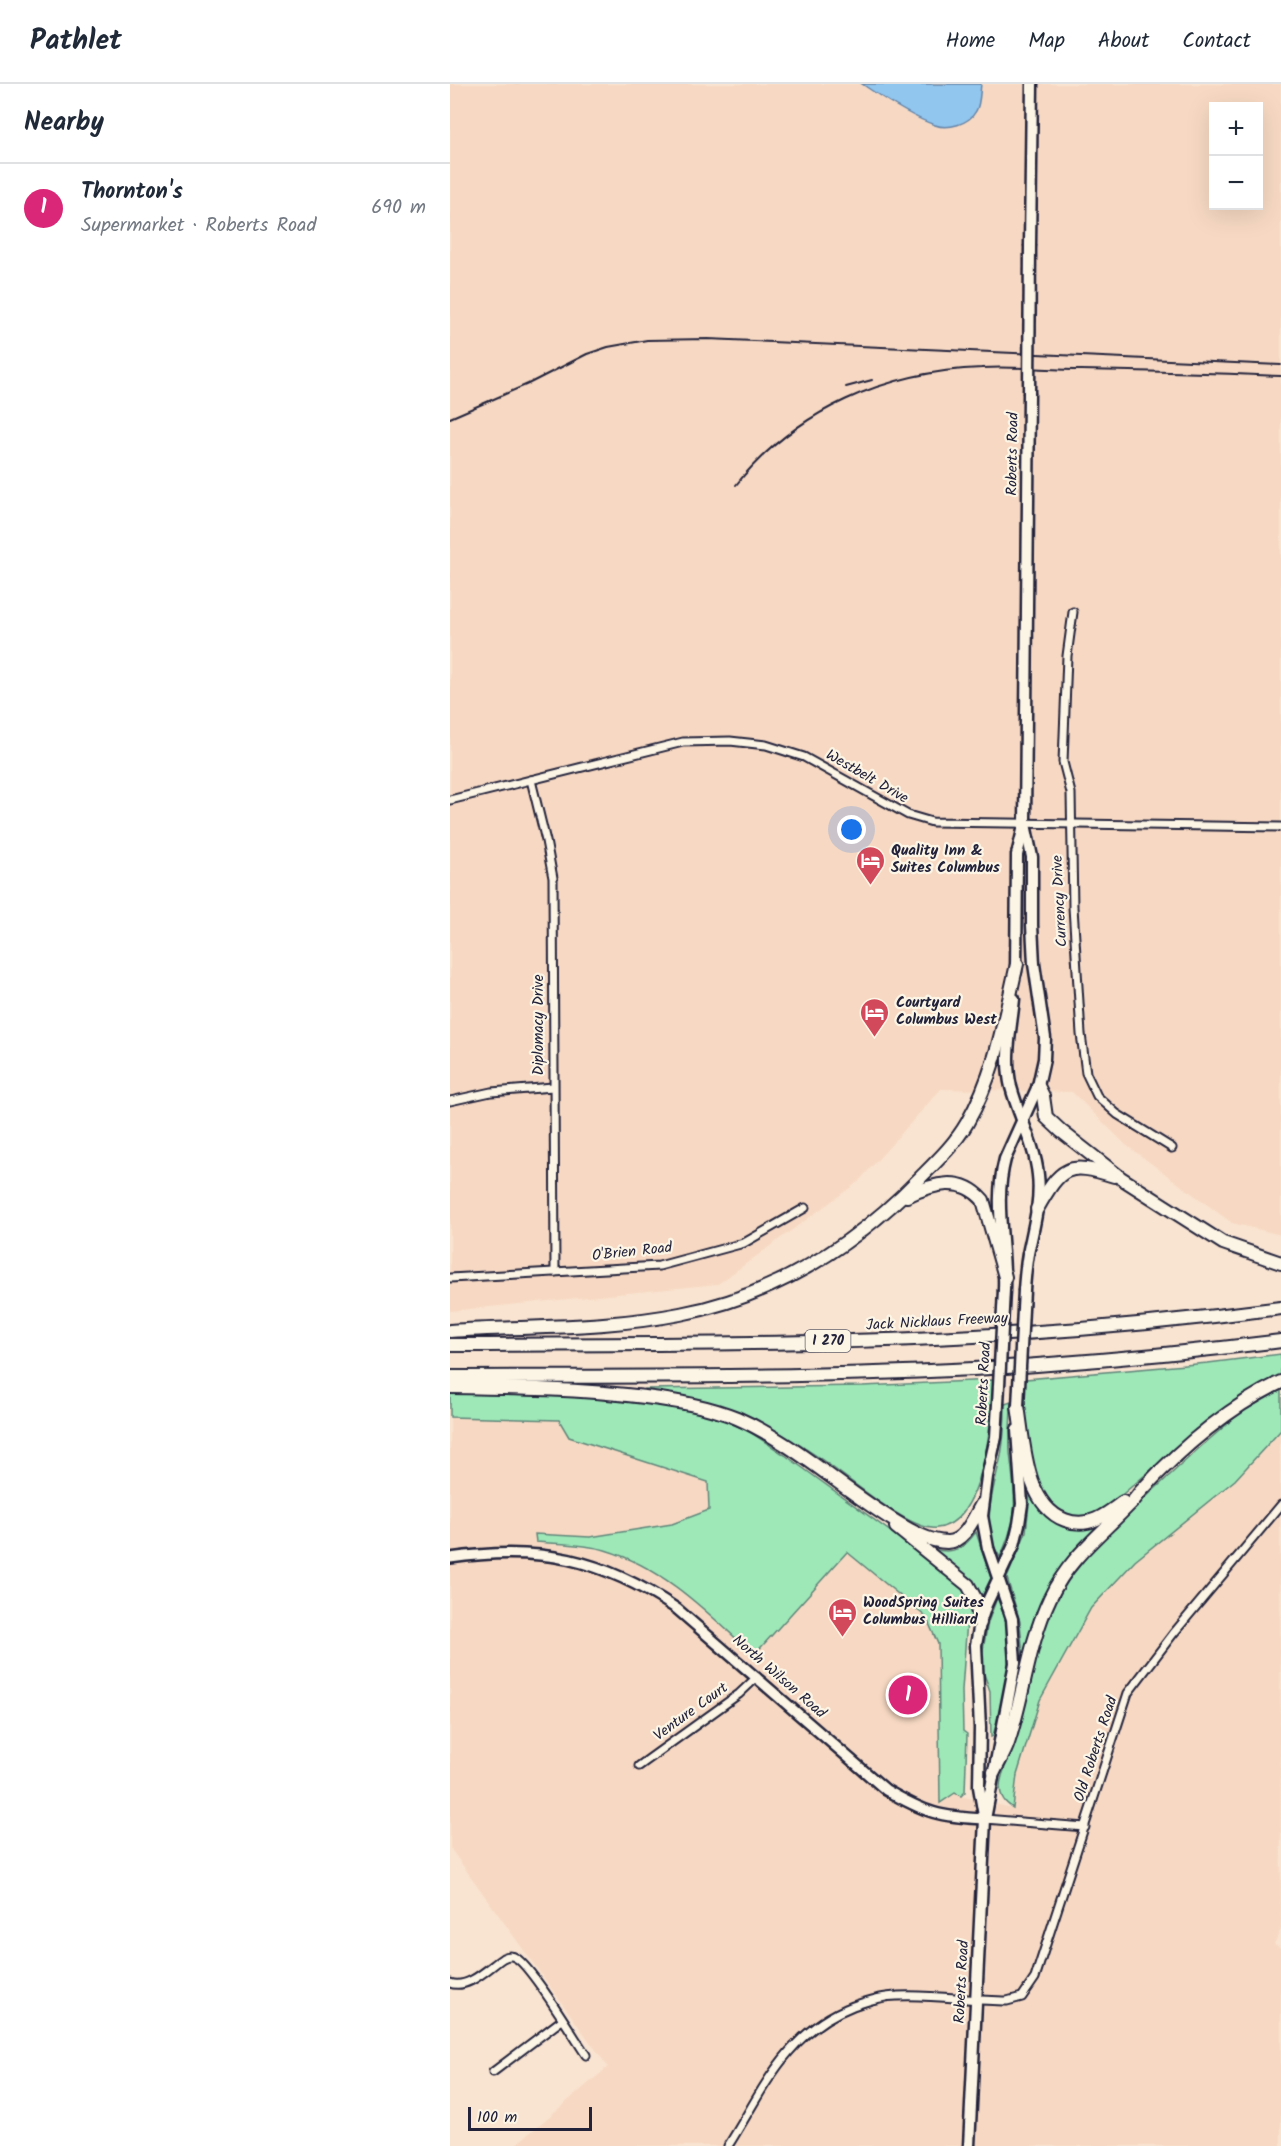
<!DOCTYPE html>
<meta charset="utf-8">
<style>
body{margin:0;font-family:Kalam,sans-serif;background:#f2f2f3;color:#1f2937}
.controls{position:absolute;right:18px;top:18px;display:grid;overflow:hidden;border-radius:0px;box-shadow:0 6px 24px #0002}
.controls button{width:54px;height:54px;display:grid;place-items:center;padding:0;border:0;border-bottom:2px solid #e0e1e3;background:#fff;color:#1f2937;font:30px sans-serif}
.scale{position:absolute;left:18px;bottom:15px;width:124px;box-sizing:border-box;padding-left:6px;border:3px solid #22223b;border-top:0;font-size:16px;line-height:21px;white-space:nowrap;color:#22223b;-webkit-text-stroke:4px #fcf5e5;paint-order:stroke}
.you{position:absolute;left:402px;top:746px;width:21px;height:21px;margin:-15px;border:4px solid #fff;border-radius:50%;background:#1a73e8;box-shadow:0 0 0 9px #1a73e833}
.badge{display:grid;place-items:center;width:39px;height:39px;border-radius:50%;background:#db2777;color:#fff;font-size:20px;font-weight:700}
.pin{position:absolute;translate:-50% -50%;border:3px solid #fff;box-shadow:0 2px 6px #0006}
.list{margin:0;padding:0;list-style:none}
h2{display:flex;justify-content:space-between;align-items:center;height:78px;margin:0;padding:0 24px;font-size:26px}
h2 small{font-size:20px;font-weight:400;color:#747a83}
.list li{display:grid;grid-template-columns:39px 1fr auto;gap:18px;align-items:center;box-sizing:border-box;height:90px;padding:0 24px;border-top:2px solid #e0e1e3}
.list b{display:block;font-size:22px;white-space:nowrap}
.list p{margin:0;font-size:20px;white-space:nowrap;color:#747a83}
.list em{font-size:20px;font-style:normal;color:#747a83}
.map{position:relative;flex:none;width:831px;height:2062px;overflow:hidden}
header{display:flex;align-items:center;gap:36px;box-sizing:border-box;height:84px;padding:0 30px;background:#fff;border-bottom:2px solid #e0e1e3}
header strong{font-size:28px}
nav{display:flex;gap:33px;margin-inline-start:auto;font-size:21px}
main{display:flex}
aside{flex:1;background:#fff}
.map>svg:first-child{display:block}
</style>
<header>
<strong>Pathlet</strong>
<nav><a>Home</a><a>Map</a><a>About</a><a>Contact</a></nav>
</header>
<main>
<aside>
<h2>Nearby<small></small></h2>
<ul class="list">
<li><span class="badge">1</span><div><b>Thornton's</b><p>Supermarket · Roberts Road</p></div><em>690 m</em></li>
</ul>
</aside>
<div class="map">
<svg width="831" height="2062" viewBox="0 0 831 2062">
<rect width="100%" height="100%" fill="#f9e4d1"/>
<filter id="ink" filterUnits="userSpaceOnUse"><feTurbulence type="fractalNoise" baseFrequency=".0167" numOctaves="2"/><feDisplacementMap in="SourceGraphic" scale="12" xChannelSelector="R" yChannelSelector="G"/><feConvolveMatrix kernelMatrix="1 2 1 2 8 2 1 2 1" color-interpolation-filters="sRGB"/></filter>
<g filter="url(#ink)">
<g fill="#f7d9c3" fill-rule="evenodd">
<path d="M0 0H831V1151L782 1139 676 1061 622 1008 491 1005 408 1098 268 1200 0 1227ZM764 22H808V122H764Z"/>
<polygon points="0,1333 109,1336 119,1353 258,1398 259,1426 222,1440 140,1453 86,1450 86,1458 153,1466 194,1481 241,1514 397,1468 476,1533 488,1560 490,1719 505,1708 511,1712 562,1724 567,1691 590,1616 641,1524 685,1477 785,1396 830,1345 831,1845 824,1860 831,1864 831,2062 64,2062 158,1983 0,1764"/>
</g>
<g fill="#9ee8b8" stroke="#60857a" stroke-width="1.5">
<path d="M831 1270V1292L788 1316 762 1334 654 1426C597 1452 585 1396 579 1354 578 1346 574 1339 574 1331 573 1319 575 1307 576 1295L758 1279Z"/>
<path d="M543 1296C542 1333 535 1439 487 1444 460 1448 395 1391 371 1375 347 1359 320 1341 292 1331 263 1321 225 1316 195 1308V1305L413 1302Z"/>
<path d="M831 1306V1346L785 1396 685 1477 641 1524 590 1616 567 1691 563 1724C541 1711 552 1690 560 1671L593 1547 603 1520 618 1495 656 1450 747 1366 790 1329Z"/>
<path d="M0 1309 128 1313 209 1321 240 1326 269 1334 297 1346 335 1371 503 1493C516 1506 519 1516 521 1534L517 1536 512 1606 513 1647 517 1650 515 1708 511 1712 505 1709 490 1719 488 1560 476 1533 397 1468 304 1571C259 1530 215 1484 155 1466 134 1460 108 1460 86 1458L85 1450 140 1453 222 1440 259 1426 258 1398 119 1353 109 1336 0 1333Z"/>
<path d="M561 1318C561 1335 559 1352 560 1369 565 1414 570 1431 550 1473 529 1444 544 1403 551 1372 554 1355 555 1337 555 1320Z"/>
<polygon points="580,1411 594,1430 613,1442 632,1444 652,1441 637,1454 575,1574 573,1573 570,1538 557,1494 576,1448"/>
<path d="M526 1448 541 1494 531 1514 483 1467 484 1465C504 1471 515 1463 526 1448Z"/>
<path d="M547 1514C570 1557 554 1609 543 1652L541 1653 540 1607 533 1587 532 1571 538 1538Z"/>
</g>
<path fill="#91c6ef" stroke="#6584a7" stroke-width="1.5" d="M412 0H531C530 8 530 21 526 27 519 40 498 46 485 41 463 34 431 13 412 0Z"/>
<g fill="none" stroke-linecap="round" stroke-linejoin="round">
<defs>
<g id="minor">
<polyline points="623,528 617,572 613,678 621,709 623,823 631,950 636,989 647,1012 667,1030 722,1064"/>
<polyline points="81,696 96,757 103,794 105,1188"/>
<polyline points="0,716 233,658 280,657 316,661 354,673 458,731 482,738 831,743"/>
<polyline points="0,1017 41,1008 103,1003"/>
<polyline points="0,1194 209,1182 294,1159 355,1124"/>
<polyline points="189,1682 289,1610 307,1593"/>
<polyline points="535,1735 635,1743"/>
<path d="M0 1899C18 1906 38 1884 53 1874 57 1872 62 1871 66 1874 81 1882 124 1953 136 1971"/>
<polyline points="43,1988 112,1936"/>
<path d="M278 2062C314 2005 336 1948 403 1922 417 1917 432 1912 447 1912 484 1910 520 1917 557 1917L572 1913 585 1894 678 1609 723 1550 831 1421"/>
</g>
<path id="secondary" d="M0 1474C89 1461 152 1474 227 1525L436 1706C476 1729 489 1733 535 1735"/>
<g id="primary">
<polyline points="580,161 582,0"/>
<polyline points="566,888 567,771 574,742"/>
<path d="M564 915C561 945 554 974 561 1003 569 1033 585 1061 588 1091 591 1116 584 1141 579 1165 576 1178 575 1192 574 1206"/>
<path d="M554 1206C556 1160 543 1120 555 1075L588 1002 594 975 595 954 584 880 582 841V773L575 740 579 310"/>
<polyline points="534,1732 529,1703 530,1644 526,1561 530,1539 536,1521 564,1461 569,1440 572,1420 567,1346"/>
<polyline points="519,2062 535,1735 565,1579 562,1535 538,1464 532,1432 537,1393 546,1353 548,1320"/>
</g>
<g id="motorway">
<polyline points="588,1002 593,1012 596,1033 611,1047 671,1094 773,1159 831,1179"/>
<path d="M457 1112C483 1100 511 1091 533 1116L555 1193"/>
<path d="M587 1125C611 1083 617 1077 664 1092"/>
<path d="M0 1247C77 1242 154 1245 230 1230 324 1212 404 1162 470 1094 487 1077 505 1060 517 1039 546 988 554 936 567 880"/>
<path d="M0 1261C155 1260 309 1261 464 1255 587 1250 709 1240 831 1224"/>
<path d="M0 1293C195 1292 392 1295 587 1281 668 1275 750 1267 831 1257"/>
<path d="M0 1303C65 1304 130 1305 195 1313 226 1317 258 1322 287 1334 344 1359 391 1404 443 1436 458 1445 478 1458 497 1458 515 1458 524 1433 532 1420"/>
<path d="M568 1322C574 1358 575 1421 615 1436 638 1445 656 1431 673 1418"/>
<polyline points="446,1443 518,1501 525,1514 530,1539"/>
<path d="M544 1688C548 1679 555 1669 558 1659 574 1612 578 1560 600 1514 619 1474 649 1452 679 1421 684 1417 687 1412 691 1407 730 1365 779 1323 831 1298"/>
</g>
</defs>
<use href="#minor" stroke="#22223b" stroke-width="11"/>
<use href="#secondary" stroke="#22223b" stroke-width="14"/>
<use href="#primary" stroke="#22223b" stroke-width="15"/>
<use href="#motorway" stroke="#22223b" stroke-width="16"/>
<use href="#minor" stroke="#fcf5e5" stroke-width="7"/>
<use href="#secondary" stroke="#fcf5e5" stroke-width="9"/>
<use href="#primary" stroke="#fcf5e5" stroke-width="10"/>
<use href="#motorway" stroke="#fcf5e5" stroke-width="12"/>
<g stroke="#22223b" stroke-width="2">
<polyline points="396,303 422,296"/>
<polyline points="0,334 78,300 137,270 158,263 197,256 258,255 831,281"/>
<path d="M286 401C346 326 437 287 532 284 565 282 598 286 631 286 698 287 764 289 831 292"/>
</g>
<defs>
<g id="primary-bridge">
<polyline points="579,310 580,161"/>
<polyline points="548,1320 554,1206"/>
<polyline points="568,1322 574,1206"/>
</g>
</defs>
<use href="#primary-bridge" stroke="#22223b" stroke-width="15" stroke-linecap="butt"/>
<use href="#primary-bridge" stroke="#fcf5e5" stroke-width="10"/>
</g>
</g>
<defs>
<symbol id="hotel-pin" viewBox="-11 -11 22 30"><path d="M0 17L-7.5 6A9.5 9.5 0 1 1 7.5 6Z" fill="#d1495b" stroke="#fcf5e5"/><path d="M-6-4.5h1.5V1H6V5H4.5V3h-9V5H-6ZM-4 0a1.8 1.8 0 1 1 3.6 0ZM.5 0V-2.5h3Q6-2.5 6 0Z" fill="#fff"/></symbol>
</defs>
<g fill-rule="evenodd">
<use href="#hotel-pin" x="404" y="760" width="33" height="45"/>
<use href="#hotel-pin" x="408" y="912" width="33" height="45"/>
<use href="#hotel-pin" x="376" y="1512" width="33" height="45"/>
</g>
<g text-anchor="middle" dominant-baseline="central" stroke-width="4.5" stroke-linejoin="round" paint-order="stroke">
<rect fill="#fcf5e5" stroke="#63616e" stroke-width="1.5" x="355.5" y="1246" width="45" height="22" rx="4.5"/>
<g font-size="14" font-weight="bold" fill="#22223b">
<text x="378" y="1257">I 270</text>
</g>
<g font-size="15" fill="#22223b" stroke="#fcf5e5">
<text transform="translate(563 370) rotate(-89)">Roberts Road</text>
<text transform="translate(417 693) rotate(30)">Westbelt Drive</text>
<text transform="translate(610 817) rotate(-93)">Currency Drive</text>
<text transform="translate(89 941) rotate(-90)">Diplomacy Drive</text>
<text transform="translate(182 1168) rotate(-6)">O'Brien Road</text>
<text transform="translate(487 1238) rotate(-3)">Jack Nicklaus Freeway</text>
<text transform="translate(534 1300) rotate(-87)">Roberts Road</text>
<text transform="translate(329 1593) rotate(41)">North Wilson Road</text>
<text transform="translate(241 1628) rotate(-36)">Venture Court</text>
<text transform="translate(646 1665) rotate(-72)">Old Roberts Road</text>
<text transform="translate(512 1898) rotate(-87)">Roberts Road</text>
</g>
<g font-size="15" font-weight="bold" fill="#22223b" stroke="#fcf5e5" text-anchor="start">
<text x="441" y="767">Quality Inn &amp;<tspan x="441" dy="17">Suites Columbus</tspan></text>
<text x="446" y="919">Courtyard<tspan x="446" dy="17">Columbus West</tspan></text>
<text x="413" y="1519">WoodSpring Suites<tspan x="413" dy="17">Columbus Hilliard</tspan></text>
</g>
</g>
</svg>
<div class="controls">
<button>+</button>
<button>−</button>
</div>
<div class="scale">100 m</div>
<div class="you"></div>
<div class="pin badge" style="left:458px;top:1611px">1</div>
</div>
</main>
